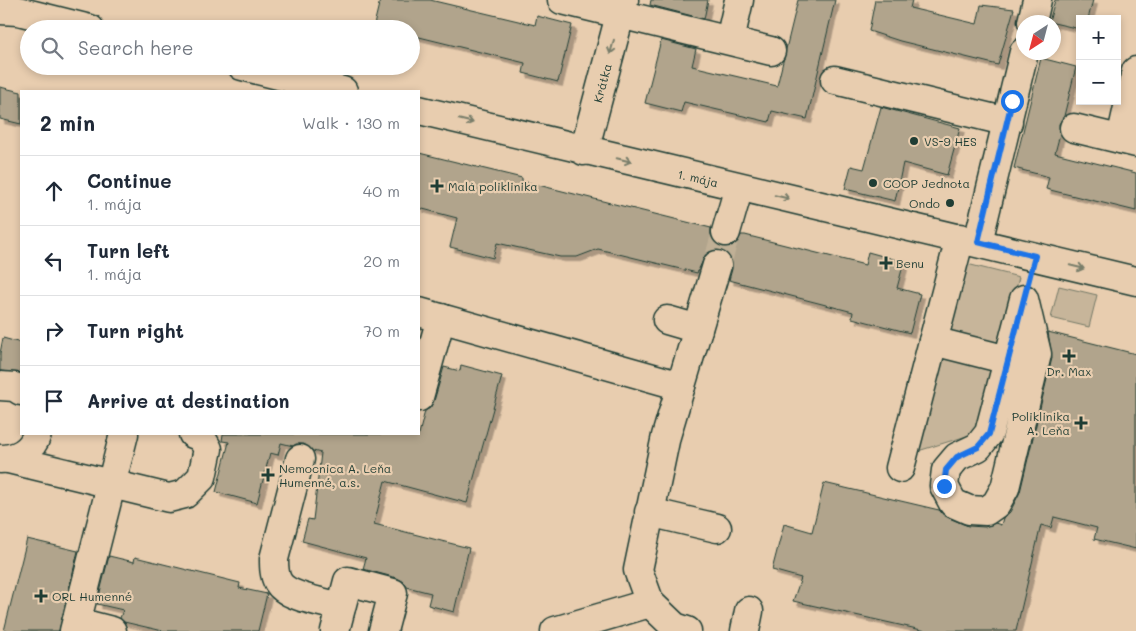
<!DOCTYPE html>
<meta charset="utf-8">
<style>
body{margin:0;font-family:Mali,sans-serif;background:#f2f2f3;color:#1f2937}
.controls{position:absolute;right:15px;top:15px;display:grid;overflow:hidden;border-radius:0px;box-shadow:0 2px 8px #0003}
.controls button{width:45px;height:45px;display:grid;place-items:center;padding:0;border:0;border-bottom:1px solid #e0e1e3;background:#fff;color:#1f2937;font:25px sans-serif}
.compass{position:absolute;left:1016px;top:15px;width:45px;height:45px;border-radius:50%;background:#fff;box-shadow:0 2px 8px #0003;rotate:216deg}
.stop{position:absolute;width:15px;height:15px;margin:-11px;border:4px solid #1a73e8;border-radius:50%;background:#fff}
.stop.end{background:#1a73e8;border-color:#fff;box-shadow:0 1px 5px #0008}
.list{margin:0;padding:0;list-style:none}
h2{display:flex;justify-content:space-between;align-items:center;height:65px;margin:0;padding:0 20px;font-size:21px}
h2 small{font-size:16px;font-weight:400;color:#747a83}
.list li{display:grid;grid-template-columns:32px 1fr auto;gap:15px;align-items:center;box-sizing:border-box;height:70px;padding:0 20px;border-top:1px solid #e0e1e3}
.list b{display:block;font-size:19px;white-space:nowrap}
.list p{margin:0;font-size:16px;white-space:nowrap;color:#747a83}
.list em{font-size:16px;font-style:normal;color:#747a83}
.icon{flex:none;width:28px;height:28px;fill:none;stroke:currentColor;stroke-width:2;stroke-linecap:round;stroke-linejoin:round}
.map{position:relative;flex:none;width:1136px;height:631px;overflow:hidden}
.search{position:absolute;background:#fff;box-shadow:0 2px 8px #0003;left:20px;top:20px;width:400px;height:55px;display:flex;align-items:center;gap:12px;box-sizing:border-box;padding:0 18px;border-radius:28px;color:#747a83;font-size:19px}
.panel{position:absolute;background:#fff;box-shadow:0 2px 8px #0003;left:20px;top:90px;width:400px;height:345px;border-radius:0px}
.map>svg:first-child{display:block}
</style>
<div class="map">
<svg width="1136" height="631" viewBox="0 0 1136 631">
<defs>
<filter id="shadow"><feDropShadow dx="4.5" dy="4.5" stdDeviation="0" flood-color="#0004"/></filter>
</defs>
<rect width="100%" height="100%" fill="#e8cdaf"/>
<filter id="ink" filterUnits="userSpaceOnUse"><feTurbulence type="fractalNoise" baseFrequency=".02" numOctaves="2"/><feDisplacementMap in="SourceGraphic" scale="10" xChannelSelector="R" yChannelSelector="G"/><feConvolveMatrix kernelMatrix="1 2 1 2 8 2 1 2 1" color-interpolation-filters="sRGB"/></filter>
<g filter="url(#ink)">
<g fill="#c7b59a" stroke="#737967">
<polygon points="963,263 1019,277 1001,352 944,337"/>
<polygon points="1059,286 1097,295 1089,327 1051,318"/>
<polygon points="943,350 1000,364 983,431 918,451"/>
</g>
<g fill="#b1a48c" stroke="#1f3d34" filter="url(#shadow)">
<polygon points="380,0 430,0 535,25 537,16 572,25 558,82 523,73 525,63 411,35 411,29 373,29"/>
<polygon points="651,0 708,0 704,19 650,5"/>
<polygon points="798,0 835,0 807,119 772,111 769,122 684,102 681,112 645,103 661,40 696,49 692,66 777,86"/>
<polygon points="875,0 912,0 910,8 977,24 981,5 1014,9 998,65 900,41 869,31"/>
<polygon points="1055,0 1093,0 1088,19 1080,19 1080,29 1049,22"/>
<polygon points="1041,58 1076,67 1064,116 1059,124 1060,134 1055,153 1136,173 1136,211 1046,189 1049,177 1014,168"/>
<polygon points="0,87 21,92 21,124 0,119"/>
<polygon points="881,107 960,128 947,175 903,163 895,201 845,189 851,166 864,169"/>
<polygon points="419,153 522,178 522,181 711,228 711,235 714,242 722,247 730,247 737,243 741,235 745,235 865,265 868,252 904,262 897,288 920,294 910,333 852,318 853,312 729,280 732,269 732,261 728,254 721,250 713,250 706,254 697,273 598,249 577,257 560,257 497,243 493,258 450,247 457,218 419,208"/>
<polygon points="1048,332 1136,354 1136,549 1094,539 1097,528 1054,517 1051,528 1041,525 1016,631 926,631 793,601 801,578 772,570 784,524 812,532 824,483 939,510 947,517 968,526 985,527 995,523 1001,525 1003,518 1010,512 1020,492 1052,358"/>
<polygon points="3,338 21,343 21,373 0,371 0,353"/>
<polygon points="461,365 502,376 467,503 385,481 374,524 469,548 454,612 428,605 431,593 407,587 404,582 397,578 363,569 366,558 302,541 308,519 313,520 321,453 313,451 304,444 296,444 293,446 281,443 278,455 270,453 257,503 216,492 229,442 222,441 223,434 419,434 425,411 430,408 434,401 444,367 460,371"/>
<polygon points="27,539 78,551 59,631 4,631"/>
<polygon points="109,556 134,562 135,557 240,583 239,588 267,594 258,631 163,631 124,622 120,618 123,610 97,604"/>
</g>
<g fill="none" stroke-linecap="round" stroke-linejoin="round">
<polyline stroke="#c0b096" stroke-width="28" stroke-dasharray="28 14" stroke-linecap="butt" points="717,265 726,232"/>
<defs>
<g id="minor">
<polyline points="562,0 771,51"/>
<polyline points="0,10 18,11 90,29"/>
<polyline points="1032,22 1037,0"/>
<polyline points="730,40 739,0"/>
<polyline points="242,66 343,91"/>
<polyline points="835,80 1008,122"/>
<path d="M419 110C658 168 897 223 1136 281"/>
<polyline points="1074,128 1136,143"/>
<polyline points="1121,139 1136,71"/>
<polyline points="584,151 624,0"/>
<polyline points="726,232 739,187"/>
<polyline points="978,242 1024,52"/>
<polygon points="1024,299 1037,354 1005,488 996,504 986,511 969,510 953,503 944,486 946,470 957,457 978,447 989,433"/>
<polyline points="419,312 681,386"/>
<polyline points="667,320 698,329"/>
<polyline points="933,341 1008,360"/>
<polyline points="0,386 15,387 21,391"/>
<polyline points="419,397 441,318"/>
<path d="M0 459C17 459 32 451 37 434"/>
<polyline points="8,459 169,498 185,494 202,477 208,449 201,437 193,434"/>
<path d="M300 459 274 559C274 567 274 575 278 582 287 598 325 602 341 607"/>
<polyline points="900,468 960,238"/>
<polyline points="649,512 717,528"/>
<polyline points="77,622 112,631"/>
<polyline points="74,631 124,434"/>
<polyline points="335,631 348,581 393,593 383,631"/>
<polyline points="555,631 650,603"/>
<polyline points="687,631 675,627 650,603 638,570 666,436 717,265"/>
<polyline points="745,631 749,611"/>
</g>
</defs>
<use href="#minor" stroke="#1f3d34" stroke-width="31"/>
<use href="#minor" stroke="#e8cdaf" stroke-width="28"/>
</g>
<defs><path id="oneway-shaft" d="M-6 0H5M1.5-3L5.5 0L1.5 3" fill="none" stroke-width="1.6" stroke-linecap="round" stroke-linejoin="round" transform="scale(1.25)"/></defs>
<g stroke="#797e6b">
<use href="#oneway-shaft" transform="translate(612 47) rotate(105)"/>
<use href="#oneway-shaft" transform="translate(466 121) rotate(14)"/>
<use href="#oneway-shaft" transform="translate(624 160) rotate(13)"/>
<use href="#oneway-shaft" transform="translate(782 197) rotate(13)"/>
<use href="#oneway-shaft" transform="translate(1077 267) rotate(14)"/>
</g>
</g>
<g fill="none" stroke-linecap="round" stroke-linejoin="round" filter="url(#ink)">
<polyline stroke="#1a73e8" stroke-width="6" points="944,486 946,470 957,457 978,447 989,434 1035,256 978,242 1012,101"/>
</g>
<g fill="#1f3d34" stroke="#e8cdaf" stroke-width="2">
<circle cx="914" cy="141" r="5"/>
<circle cx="873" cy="183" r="5"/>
<path d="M434.5 178.5h5v5h5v5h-5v5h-5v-5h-5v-5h5z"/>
<circle cx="950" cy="203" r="5"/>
<path d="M883.5 255.5h5v5h5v5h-5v5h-5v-5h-5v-5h5z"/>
<path d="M1066.5 348.5h5v5h5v5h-5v5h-5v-5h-5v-5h5z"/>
<path d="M1078.5 415.5h5v5h5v5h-5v5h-5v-5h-5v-5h5z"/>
<path d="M265.5 467.5h5v5h5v5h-5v5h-5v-5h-5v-5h5z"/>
<path d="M38.5 588.5h5v5h5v5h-5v5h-5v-5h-5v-5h5z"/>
</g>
<g text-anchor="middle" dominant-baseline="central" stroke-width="4.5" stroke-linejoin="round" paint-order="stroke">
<g font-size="12" fill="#1f3d34" stroke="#e8cdaf">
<text transform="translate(602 83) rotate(-75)">Krátka</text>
<text transform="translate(698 178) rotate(13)">1. mája</text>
</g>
<g font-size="12" fill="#1f3d34" stroke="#e8cdaf" text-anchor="start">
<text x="924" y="141">VS-9 HES</text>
<text x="883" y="183">COOP Jednota</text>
<text x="448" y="186">Malá poliklinika</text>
<text x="940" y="203" text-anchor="end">Ondo</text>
<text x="896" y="263">Benu</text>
<text x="1069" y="371" text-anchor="middle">Dr. Max</text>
<text x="1070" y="416" text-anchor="end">Poliklinika<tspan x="1070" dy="14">A. Leňa</tspan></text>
<text x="279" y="468">Nemocnica A. Leňa<tspan x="279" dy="14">Humenné, a.s.</tspan></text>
<text x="52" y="596">ORL Humenné</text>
</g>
</g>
</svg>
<div class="controls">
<button>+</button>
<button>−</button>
</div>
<svg class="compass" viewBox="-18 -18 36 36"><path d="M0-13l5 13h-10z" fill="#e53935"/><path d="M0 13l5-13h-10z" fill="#747a83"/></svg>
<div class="stop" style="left:1012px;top:101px"></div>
<div class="stop end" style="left:944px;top:486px"></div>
<div class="search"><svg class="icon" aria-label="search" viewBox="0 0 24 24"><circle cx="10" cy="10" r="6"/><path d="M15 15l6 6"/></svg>Search here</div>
<section class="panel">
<h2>2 min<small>Walk · 130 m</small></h2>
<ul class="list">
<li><svg class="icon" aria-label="ahead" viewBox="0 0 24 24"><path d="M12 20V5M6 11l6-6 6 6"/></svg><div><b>Continue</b><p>1. mája</p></div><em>40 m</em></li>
<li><svg class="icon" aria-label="left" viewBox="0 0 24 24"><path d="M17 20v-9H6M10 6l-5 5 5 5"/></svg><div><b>Turn left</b><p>1. mája</p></div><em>20 m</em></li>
<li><svg class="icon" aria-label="right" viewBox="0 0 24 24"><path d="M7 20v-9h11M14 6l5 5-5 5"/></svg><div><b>Turn right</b></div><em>70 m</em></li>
<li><svg class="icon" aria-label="arrive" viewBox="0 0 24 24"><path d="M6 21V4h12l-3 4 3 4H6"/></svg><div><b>Arrive at destination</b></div></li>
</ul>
</section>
</div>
